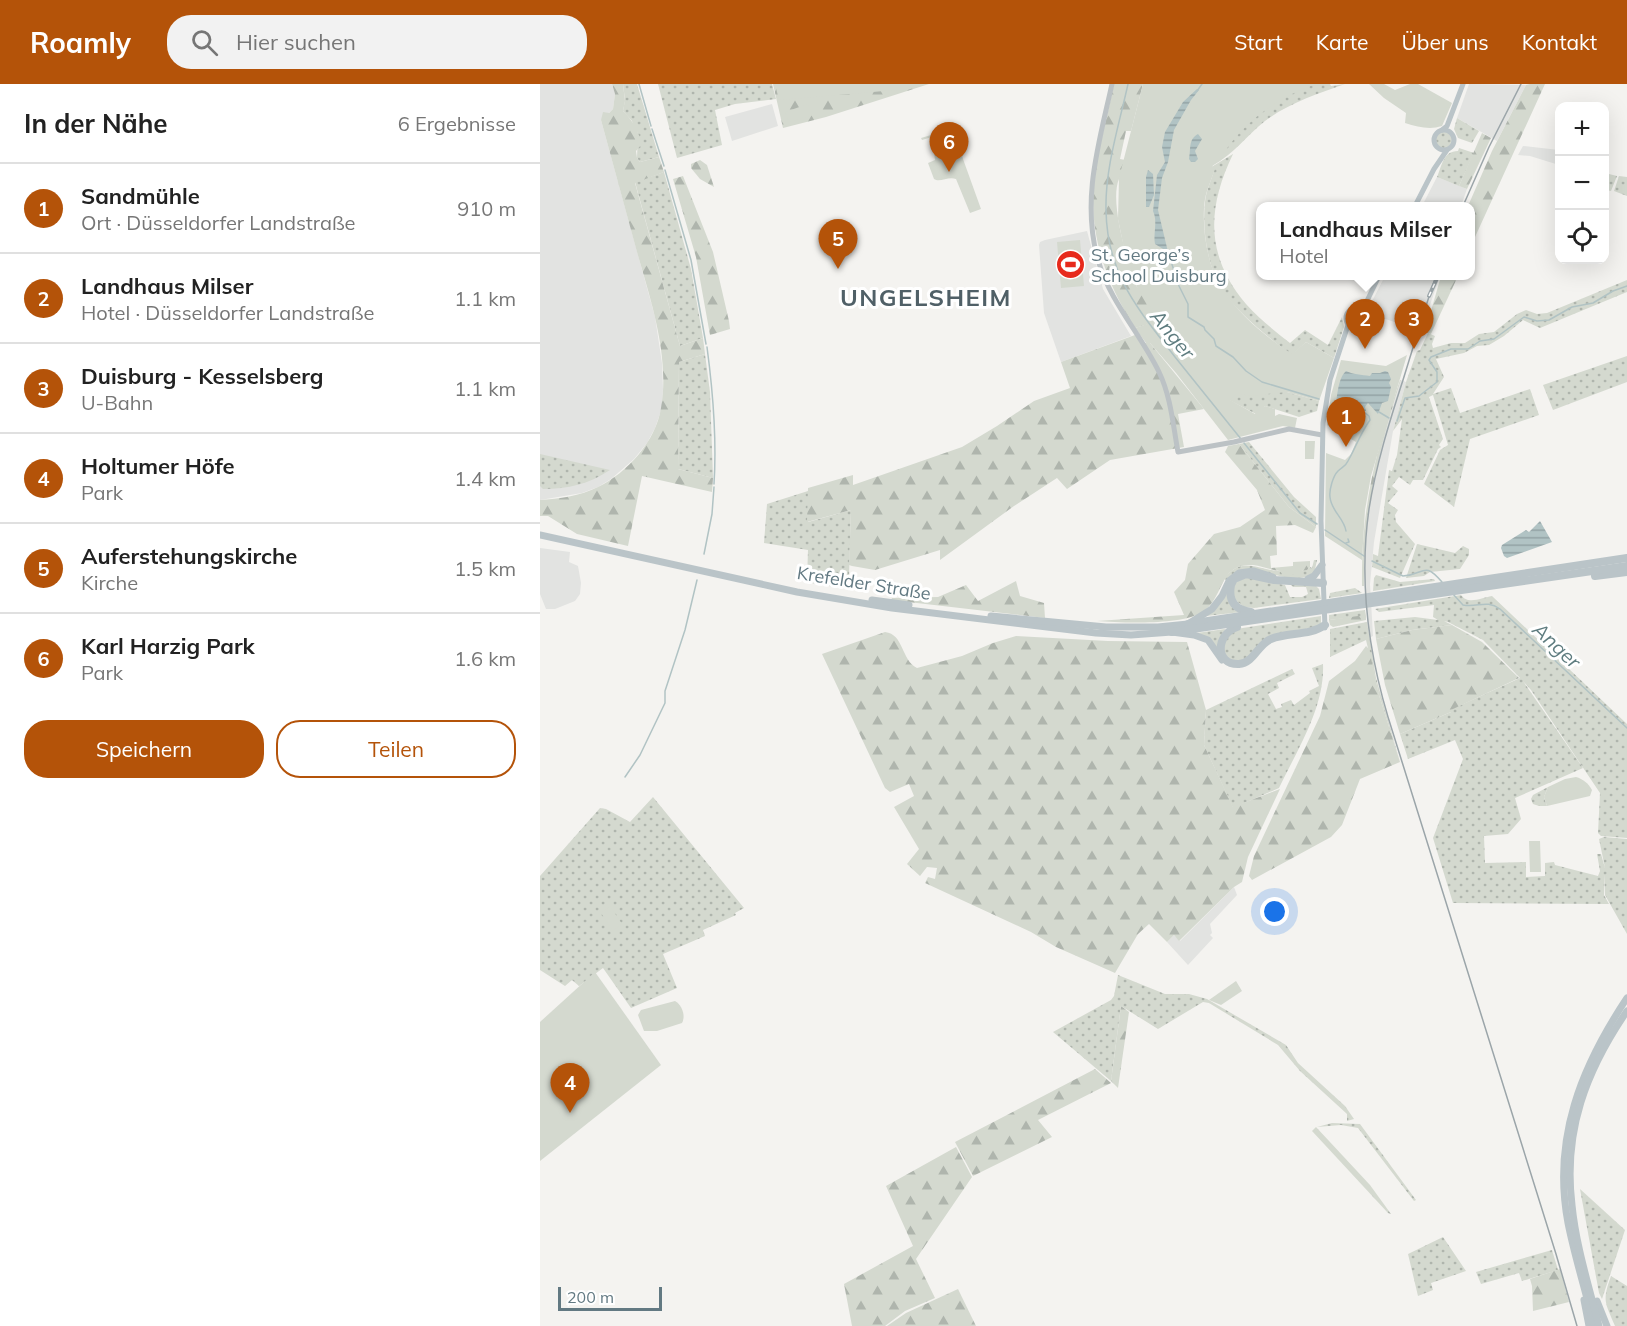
<!DOCTYPE html>
<html lang="de">
<meta charset="utf-8">
<style>
body{margin:0;font-family:Mulish,sans-serif;background:#f2f2f2;color:#222}
.controls{position:absolute;right:18px;top:18px;display:grid;overflow:hidden;border-radius:12px;box-shadow:0 6px 24px #0002}
.controls button{width:54px;height:54px;display:grid;place-items:center;padding:0;border:0;border-bottom:2px solid #e0e0e0;background:#fff;color:#222;font:30px sans-serif}
.scale{position:absolute;left:18px;bottom:15px;width:104px;box-sizing:border-box;padding-left:6px;border:3px solid #627982;border-top:0;font-size:16px;line-height:21px;white-space:nowrap;color:#627982;-webkit-text-stroke:4px #fff;paint-order:stroke}
.you{position:absolute;left:735px;top:828px;width:21px;height:21px;margin:-15px;border:4px solid #fff;border-radius:50%;background:#1a73e8;box-shadow:0 0 0 9px #1a73e833}
.badge{display:grid;place-items:center;width:39px;height:39px;border-radius:50%;background:#b45309;color:#fff;font-size:20px;font-weight:700}
.pin{position:absolute;translate:-50% -50px;filter:drop-shadow(0 2px 3px #0008)}
.pin::after{content:'';position:absolute;top:32px;width:21px;height:18px;background:inherit;clip-path:polygon(0 0,100% 0,50% 100%)}
.popup{position:absolute;left:716px;top:118px;width:219px;height:78px;box-sizing:border-box;display:grid;place-content:center;border-radius:12px;background:#fff;filter:drop-shadow(0 2px 4px #0005);font-size:20px;white-space:nowrap;color:#767676}
.popup b{font-size:22px;color:#222}
.popup::after{content:'';position:absolute;left:50%;top:100%;margin-left:-12px;border:12px solid transparent;border-top-color:#fff}
.list{margin:0;padding:0;list-style:none}
h2{display:flex;justify-content:space-between;align-items:center;height:78px;margin:0;padding:0 24px;font-size:26px}
h2 small{font-size:20px;font-weight:400;color:#767676}
.list li{display:grid;grid-template-columns:39px 1fr auto;gap:18px;align-items:center;box-sizing:border-box;height:90px;padding:0 24px;border-top:2px solid #e0e0e0}
.list b{display:block;font-size:22px;white-space:nowrap}
.list p{margin:0;font-size:20px;white-space:nowrap;color:#767676}
.list em{font-size:20px;font-style:normal;color:#767676}
.actions{display:flex;gap:12px;padding:18px 24px}
.actions a{flex:1;padding:14px 0;border:2px solid #b45309;border-radius:24px;text-align:center;font-size:21px;color:#b45309}
.actions .main{background:#b45309;color:#fff}
.icon{flex:none;width:33px;height:33px;fill:none;stroke:currentColor;stroke-width:2;stroke-linecap:round;stroke-linejoin:round}
.map{position:relative;flex:none;width:1087px;height:1242px;overflow:hidden}
header{display:flex;align-items:center;gap:36px;box-sizing:border-box;height:84px;padding:0 30px;background:#b45309;color:#fff}
header strong{font-size:28px}
nav{display:flex;gap:33px;margin-inline-start:auto;font-size:21px}
.search{width:420px;height:54px;background:#f2f2f2;display:flex;align-items:center;gap:15px;box-sizing:border-box;padding:0 21px;border-radius:24px;color:#767676;font-size:22px}
main{display:flex}
aside{flex:1;background:#fff}
.map>svg:first-child{display:block}
</style>
<header>
<strong>Roamly</strong>
<div class="search"><svg class="icon" aria-label="search" viewBox="0 0 24 24"><circle cx="10" cy="10" r="6"/><path d="M15 15l6 6"/></svg>Hier suchen</div>
<nav><a>Start</a><a>Karte</a><a>Über uns</a><a>Kontakt</a></nav>
</header>
<main>
<aside>
<h2>In der Nähe<small>6 Ergebnisse</small></h2>
<ul class="list">
<li><span class="badge">1</span><div><b>Sandmühle</b><p>Ort · Düsseldorfer Landstraße</p></div><em>910 m</em></li>
<li><span class="badge">2</span><div><b>Landhaus Milser</b><p>Hotel · Düsseldorfer Landstraße</p></div><em>1.1 km</em></li>
<li><span class="badge">3</span><div><b>Duisburg - Kesselsberg</b><p>U-Bahn</p></div><em>1.1 km</em></li>
<li><span class="badge">4</span><div><b>Holtumer Höfe</b><p>Park</p></div><em>1.4 km</em></li>
<li><span class="badge">5</span><div><b>Auferstehungskirche</b><p>Kirche</p></div><em>1.5 km</em></li>
<li><span class="badge">6</span><div><b>Karl Harzig Park</b><p>Park</p></div><em>1.6 km</em></li>
</ul>
<div class="actions"><a class="main">Speichern</a><a>Teilen</a></div>
</aside>
<div class="map">
<svg width="1087" height="1242" viewBox="0 0 1087 1242">
<defs>
<pattern id="grass-dots" width="8" height="8" patternUnits="userSpaceOnUse" patternTransform="scale(1.5)"><rect width="8" height="8" fill="#d4d9cf"/><path d="M2 2h.1M6 6h.1" fill="none" stroke="#afb5ad" stroke-width="1.8" stroke-linecap="round"/></pattern>
<pattern id="forest-firs" width="22" height="20" patternUnits="userSpaceOnUse" patternTransform="scale(1.5)"><rect width="22" height="20" fill="#d4d9cf"/><path d="M5 1l3.5 6h-7zM16 11l3.5 6h-7z" fill="#afb5ad"/></pattern>
<pattern id="water-rules" width="6" height="5" patternUnits="userSpaceOnUse" patternTransform="scale(1.5)"><rect width="6" height="5" fill="#b1c3c4"/><path d="M0 2.5h6" fill="none" stroke="#93a3a5"/></pattern>
</defs>
<rect width="100%" height="100%" fill="#f4f3f0"/>
<g fill="#e2e3e1">
<polygon points="0,0 72,0 75,10 73,25 61,36 115,233 122,279 123,305 122,324 115,344 107,359 94,375 71,395 58,403 42,409 0,416"/>
<polygon points="929,0 986,1 957,57 917,34"/>
<polygon points="232,20 238,42 192,57 185,33"/>
<polygon points="983,62 1019,66 1019,81 990,72 978,71"/>
<polygon points="897,93 927,105 921,122 882,122"/>
<polygon points="547,147 563,205 591,252 521,278 504,229 499,161 500,158 505,156"/>
<polygon points="845,192 900,192 883,241 878,238 876,245 830,230 828,226 830,221"/>
<polygon points="861,296 866,298 853,347 834,458 830,500 833,552 829,554 824,489 828,426 839,368"/>
<polygon points="0,464 30,468 29,478 38,482 41,499 40,510 35,517 15,525 6,525 0,510"/>
<polygon points="694,803 697,811 670,840 672,849 670,851 673,854 648,881 627,858 634,851 640,857"/>
</g>
<g fill="url(#grass-dots)">
<polygon points="83,0 97,0 119,73 100,78 97,74 98,49 93,42 92,37 83,27 85,16"/>
<polygon points="118,0 232,0 236,15 195,20 175,26 182,61 137,74"/>
<path d="M664 0H790L791 2 805 0C777 10 749 19 725 37 706 52 694 70 672 82Z"/>
<polygon points="917,34 939,47 932,59 918,54 914,45"/>
<circle cx="904" cy="56" r="8"/>
<path d="M919 64 934 69 919 102 897 93C902 82 903 67 918 67Z"/>
<path d="M693 70C667 124 665 172 706 220 719 235 735 247 750 259L765 246 788 261 802 233 804 243 794 274 766 258 752 271C730 255 695 227 681 204 667 181 662 144 665 118 666 107 671 97 674 87L668 85Z"/>
<polygon points="124,88 151,185 163,254 140,262 95,98"/>
<polygon points="1065,89 1077,92 1071,107 1065,106"/>
<polygon points="1079,92 1087,93 1087,112 1074,107"/>
<polygon points="606,93 747,308 779,317 777,327 759,333 725,322 716,330 689,316"/>
<polygon points="1087,196 1087,208 1000,244 983,236 964,252 949,261 937,262 924,269 896,275 904,293 893,310 911,304 920,329 990,305 999,331 930,355 914,423 884,400 900,366 908,361 893,311 889,313 903,355 899,361 901,363 898,365 883,396 873,396 870,401 859,393 852,402 858,407 848,419 858,426 855,431 856,438 875,460 860,494 832,483 833,470 838,472 849,386 852,387 857,371 862,335 853,347 866,298 877,267 880,266 888,249 895,252 892,260 893,264 911,259 925,259 939,250 954,248 977,230 986,226 997,230 1007,229"/>
<circle cx="817" cy="234" r="8"/>
<polygon points="165,270 170,308 173,394 138,385 139,278"/>
<polygon points="1087,272 1087,298 1013,326 1003,301"/>
<polygon points="709,358 754,413 776,433 776,443 749,423 699,360"/>
<path d="M0 370 70 386C49 400 28 405 3 405L0 402Z"/>
<polygon points="268,407 268,438 311,426 309,493 306,505 271,499 267,496 268,466 224,459 227,420"/>
<polygon points="877,460 915,469 923,462 929,465 929,471 920,485 890,488 884,492 866,494"/>
<path d="M774 476H777L774 490C743 506 709 469 687 497L684 495C701 472 716 485 738 487 747 488 758 487 767 486L770 483 772 484Z"/>
<polygon points="836,491 860,498 894,495 895,497 833,507 834,494"/>
<polygon points="703,493 745,501 750,513 762,513 768,510 766,503 753,503 751,501 775,501 779,505 781,515 714,524 704,523 694,515 694,500"/>
<polygon points="687,502 701,528 666,532"/>
<polygon points="815,504 822,509 789,514 790,509"/>
<path d="M921 511C928 521 941 514 952 512L1087 640V754L1061 752 1058 749 1060 709 991 606 983 597 1043 684 975 714 981 735 968 750 944 752 945 779 986 778V793L1005 792V779L1014 778 1015 781 1058 792 1060 787 1057 770H1061L1065 784 1059 755 1064 753 1087 755V850L1065 811V790L1064 811 1069 820 913 819 893 754 923 675 915 656 868 675 860 650 911 628 910 626 980 594 943 556 908 538 904 537 912 541 872 546 836 555 834 537 875 533 898 536 893 533 894 521 839 528 835 525Z"/>
<polygon points="825,526 826,532 789,536 789,531"/>
<polygon points="781,532 781,539 779,542 730,553 710,573 696,578 685,572 683,558 696,545"/>
<polygon points="827,538 836,594 860,678 839,611 826,556 790,573 790,545"/>
<polygon points="685,545 679,568 657,549"/>
<path d="M783 580C785 623 757 666 739 704L693 724 664 661 666 626 752 585 755 590 737 599 739 604 728 610 736 625 742 623 741 620 751 616 754 621 770 609 769 607 779 602 772 584Z"/>
<polygon points="1008,703 1004,713 1007,722 999,722 993,720 991,715 993,711"/>
<polygon points="113,713 204,824 195,829 196,831 163,846 165,852 123,870 137,904 91,924 63,884 39,902 32,896 25,902 0,886 0,792 60,724 66,725 90,738"/>
<polygon points="578,891 625,910 649,910 667,915 746,961 758,979 805,1022 814,1035 807,1037 807,1030 760,987 738,961 669,919 663,918 618,945 581,922 571,997 513,948 571,916 574,912"/>
<polygon points="792,1039 820,1040 876,1116 874,1117 818,1044 801,1041 777,1043"/>
<polygon points="1040,1105 1085,1146 1062,1215 1059,1209"/>
<polygon points="903,1153 926,1187 891,1199 893,1206 878,1212 868,1170"/>
<polygon points="1012,1166 1018,1186 982,1197 979,1189 941,1200 936,1188"/>
<path d="M1071 1192 1087 1202V1242H1075C1065 1218 1062 1217 1071 1192Z"/>
</g>
<g fill="url(#forest-firs)">
<path d="M72 0H83L85 17 83 27C91 34 101 50 101 61L96 67 97 74 100 78 119 73 124 88 95 99 140 262 163 254 165 270 139 278 138 385 173 394 172 408 102 392 88 462 37 450 8 432H0V416C19 415 40 412 58 403 87 389 116 357 121 324 130 273 111 217 97 168 85 124 73 80 61 36L63 28 69 29 73 25 75 10Z"/>
<polygon points="233,0 389,0 286,33 243,44"/>
<path d="M574 0H603L591 47H586L580 75 596 78C591 83 582 89 579 95 569 118 588 180 597 203L626 218 620 237 595 244C565 197 547 146 555 91 559 60 568 30 574 0Z"/>
<polygon points="990,0 1005,0 930,164 930,122 928,122 952,67 986,1"/>
<polygon points="942,49 951,54 927,105 919,102"/>
<polygon points="160,76 167,81 174,103 160,95 151,84 151,80"/>
<polygon points="143,92 173,168 189,237 190,245 170,251 156,173 133,95"/>
<polygon points="901,192 918,192 891,250 885,248"/>
<polygon points="595,251 601,259 610,259 664,325 638,330 644,363 570,376 527,405 517,394 474,422 400,476 400,466 335,486 312,482 309,481 311,426 267,438 268,404 313,391 313,401 422,363 457,342 494,317 530,304 521,278"/>
<path d="M860 296H861C839 364 823 430 824 502H822C821 424 835 369 860 296Z"/>
<path d="M699 360 749 423 776 443 773 449 755 441 736 442 737 471 730 472 731 484 753 482V478L770 477V483L767 486 761 487 758 491 742 490 740 487C730 486 722 482 713 481 676 479 686 517 659 530 636 541 582 539 557 537L644 531 634 508 645 496 648 480 674 450 700 443 725 426 717 406 685 368 688 362Z"/>
<polygon points="476,497 480,512 504,519 505,534 351,516 352,514 398,513 426,501 438,517"/>
<polygon points="818,532 826,532 826,536 793,543 790,541 789,536"/>
<polygon points="912,541 942,558 979,594 911,626 911,628 860,650 845,601 836,555 872,546"/>
<path d="M345 548C364 550 361 576 377 584L422 572 453 559 476 552 568 557 647 558 666 626 664 661 693 723 740 705 708 773 702 798 694 803 639 857 634 851 627 858 609 840 598 850 575 889 516 863 491 848 385 799 388 793 395 795 397 784 387 783 380 792 367 780 379 765 354 723 374 712 369 700 350 708 345 704 282 570Z"/>
<polygon points="826,562 829,565 839,611 860,678 820,695 802,741 791,753 712,796 709,792 714,772 780,632 789,597 815,577"/>
<polygon points="581,922 589,928 578,1004 571,997"/>
<polygon points="555,985 571,999 498,1036 512,1053 433,1092 415,1058"/>
<polygon points="776,1043 830,1101 851,1130 848,1129 772,1047"/>
<polygon points="416,1063 432,1093 376,1175 395,1214 365,1227 345,1242 312,1242 304,1200 373,1162 346,1102"/>
<polygon points="1020,1185 1029,1218 993,1227 992,1202 990,1195"/>
<polygon points="418,1205 436,1242 347,1242 366,1229"/>
</g>
<g fill="#d4d9cf">
<polygon points="235,0 386,0 358,9 356,6 239,16"/>
<path d="M603 0H776C738 13 706 36 683 70V73L672 82 675 85C672 94 667 105 665 115 661 140 667 183 682 204 699 231 726 253 752 270L766 258 794 274 779 317 747 308 709 312 697 309 690 316 715 330 717 327 725 322 735 325V332L739 330 757 334 755 344 743 342 688 356 636 289 610 259H606L595 244 620 236 597 203 586 174 578 135 579 94Z"/>
<path d="M829 0H844L855 6 870 0H878L912 19 902 42C890 46 878 43 865 39L866 29 844 14Z"/>
<polygon points="268,20 272,31 249,38 245,28"/>
<path d="M411 45 415 46 423 75 441 125 430 129 416 95C408 92 400 99 394 95L388 79 395 76 392 53 382 56 381 54Z"/>
<polygon points="540,156 544,202 521,204 517,158"/>
<polygon points="867,271 831,392 825,426 822,476 785,452 786,369 805,376 811,370 816,358 787,341 791,311 801,276 846,282"/>
<polygon points="765,357 775,357 774,375 765,375"/>
<path d="M1036 693C1043 695 1048 699 1052 706L1050 712 1007 722 1004 713 1008 703 1025 695Z"/>
<polygon points="989,757 1000,757 1001,788 990,788"/>
<polygon points="70,822 82,840 73,847 61,829"/>
<polygon points="55,888 121,981 0,1077 0,938"/>
<polygon points="696,897 702,907 681,921 669,916"/>
<path d="M135 917C142 921 146 932 142 939L117 947H104L98 931 101 926Z"/>
</g>
<g fill="url(#water-rules)">
<path d="M657 5 659 6 651 16 634 46 628 78 622 94 618 126 628 168 615 160C613 150 618 137 613 127L617 91 625 78 622 63 625 48 643 18Z"/>
<path d="M658 50 662 55 655 67 658 75 655 78H651L649 75C651 66 648 55 658 50Z"/>
<polygon points="608,86 613,90 614,111 609,123 606,123 606,93"/>
<path d="M806 287C812 290 822 291 830 292L832 289H840L845 287 848 288 851 295 849 299 851 303 848 317 842 319 838 330 828 319 825 323 826 327 823 328 825 330 824 334 819 333 812 340 808 336 802 339 795 328C797 317 797 295 806 287Z"/>
<polygon points="1000,437 1012,458 967,474 964,472 961,464 962,461 986,446 989,448"/>
</g>
<g fill="none" stroke-linecap="round" stroke-linejoin="round">
<g stroke="#b1c3c4" stroke-width="1.5">
<polyline points="99,0 111,42"/>
<path d="M588 0C579 41 565 84 566 126 567 191 598 225 635 273 657 300 679 328 701 355"/>
<polyline points="657,7 662,0"/>
<polyline points="112,45 124,82"/>
<polyline points="125,86 151,176 166,260"/>
<polyline points="628,168 639,202 648,220 648,233 664,243 665,246 674,255 676,262 693,273 706,287 722,298 779,315"/>
<path d="M167 263C173 308 177 354 174 400"/>
<polyline points="839,328 849,334"/>
<polyline points="857,337 865,314 879,312 897,298 897,288 889,276 891,273 911,265 928,265 940,257 954,255 984,233 997,237 1009,236 1032,223 1053,219 1073,207 1087,202"/>
<polyline points="704,359 760,429 777,440"/>
<polyline points="785,446 824,472"/>
<path d="M806 447C804 434 791 427 790 413 789 406 793 392 798 387 802 383 806 382 808 377 816 363 820 350 830 336L829 332 824 328"/>
<polyline points="806,459 809,458 808,455"/>
<polyline points="164,470 172,430 174,403"/>
<path d="M832 477 863 492C885 491 883 476 902 498"/>
<path d="M913 510 923 521C938 524 946 515 960 525L1087 644"/>
<polyline points="85,693 100,671 125,619 125,607 145,546 157,496"/>
</g>
<path stroke="#bcc2c5" stroke-width="5" d="M572 0C559 59 541 116 558 176 570 218 600 249 619 288 631 313 633 341 638 368L694 358 749 345 782 351"/>
<g stroke="#bac4c8" stroke-width="5">
<circle cx="904" cy="56" r="10"/>
<polyline points="902,46 907,42 923,0"/>
<polyline points="875,122 894,85 907,66"/>
<circle cx="816" cy="234" r="10"/>
<polyline points="825,228 824,223 839,192"/>
<polyline points="785,544 781,437 783,339 790,296 808,241"/>
</g>
<g stroke="#bac4c8" stroke-width="7">
<polyline points="0,451 257,508 352,524 556,549 591,551 632,548 654,551 668,556 682,576"/>
<polyline points="768,495 774,492 782,481"/>
<polyline points="332,516 369,521"/>
<polyline points="451,532 566,543 618,543 648,540 672,525 682,512 689,497 699,489 714,487 733,493"/>
<polyline points="1044,1216 1049,1242"/>
<polyline points="1057,1217 1067,1242"/>
<path d="M1054 1242C1046 1208 1035 1174 1028 1139 1012 1055 1041 983 1087 914"/>
<path d="M1059 1242C1049 1202 1036 1162 1032 1121 1023 1047 1046 987 1087 927"/>
</g>
<g stroke="#bac4c8" stroke-width="8">
<polyline points="1055,492 1087,488"/>
<path d="M711 528C695 526 688 517 691 501L694 495 706 490 734 496 783 499"/>
<polyline points="648,540 1087,474"/>
<path d="M697 543C676 550 674 581 699 580 714 579 718 560 731 555 748 548 770 552 785 541"/>
<polyline points="632,548 1087,482"/>
</g>
<g stroke="#9ba5a9" stroke-width="1.5">
<polyline points="923,122 949,63 981,0"/>
<path d="M896 192C884 226 874 261 863 296 849 339 836 381 829 425 819 495 828 566 848 633L1016 1170 1037 1242"/>
</g>
<defs>
<polyline id="rail" points="889,212 898,192"/>
</defs>
<use href="#rail" stroke="#9ba5a9" stroke-width="4"/>
<use href="#rail" stroke="#fff" stroke-width="1.5" stroke-dasharray="4.5" stroke-linecap="butt"/>
</g>
<defs>
<symbol id="stadium-disc" viewBox="-11 -11 22 22"><circle r="9.5" fill="#e72a1c" stroke="#fff"/><path d="M0-5a6.5 5 0 1 0 0 10a6.5 5 0 1 0 0-10ZM-3.5-1.8h7v3.6h-7Z" fill="#fff"/></symbol>
</defs>
<g fill-rule="evenodd">
<use href="#stadium-disc" x="514" y="164" width="33" height="33"/>
</g>
<g text-anchor="middle" dominant-baseline="central" stroke-width="6" stroke-linejoin="round" paint-order="stroke">
<g font-size="18" fill="#627982" stroke="#fff" text-anchor="start">
<text x="551" y="170">St. George’s<tspan x="551" dy="21">School Duisburg</tspan></text>
</g>
<g font-size="18" fill="#627982" stroke="#fff">
<text transform="translate(324 499) rotate(9)">Krefelder Straße</text>
</g>
<g font-size="20" font-style="italic" fill="#5e7c7f" stroke="#fff">
<text transform="translate(633 250) rotate(51)">Anger</text>
<text transform="translate(1017 561) rotate(43)">Anger</text>
</g>
<g font-size="24" font-weight="bold" letter-spacing="1.5" fill="#506067" stroke="#fff">
<text x="386" y="213">UNGELSHEIM</text>
</g>
</g>
</svg>
<div class="controls">
<button>+</button>
<button>−</button>
<button><svg class="icon" aria-label="locate" viewBox="0 0 24 24"><circle cx="12" cy="12" r="6"/><path d="M12 2v4M12 18v4M2 12h4M18 12h4"/></svg></button>
</div>
<div class="scale">200 m</div>
<div class="you"></div>
<div class="pin badge" style="left:806px;top:363px">1</div>
<div class="pin badge" style="left:825px;top:265px">2</div>
<div class="popup"><b>Landhaus Milser</b>Hotel</div>
<div class="pin badge" style="left:874px;top:265px">3</div>
<div class="pin badge" style="left:30px;top:1029px">4</div>
<div class="pin badge" style="left:298px;top:185px">5</div>
<div class="pin badge" style="left:409px;top:88px">6</div>
</div>
</main>
